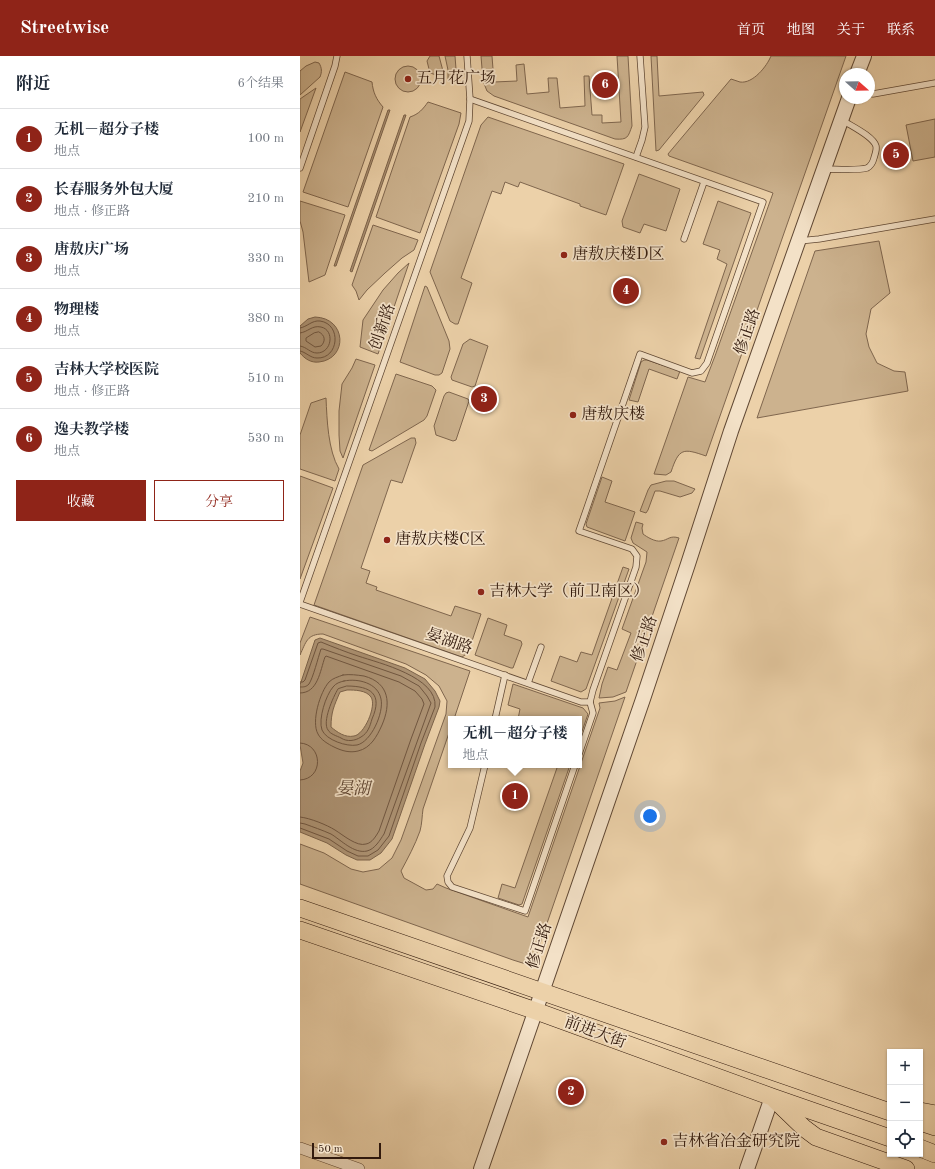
<!DOCTYPE html>
<html lang="zh">
<meta charset="utf-8">
<style>
body{margin:0;font-family:"Old Standard TT","Noto Serif SC",serif;background:#f6f6f7;color:#1f2937}
.controls{position:absolute;right:12px;bottom:12px;display:grid;overflow:hidden;border-radius:0px;box-shadow:0 1px 3px #0004}
.controls button{width:36px;height:36px;display:grid;place-items:center;padding:0;border:0;border-bottom:1px solid #e0e1e3;background:#fff;color:#1f2937;font:20px sans-serif}
.compass{position:absolute;left:539px;top:12px;width:36px;height:36px;border-radius:50%;background:#fff;box-shadow:0 1px 3px #0004;rotate:110deg}
.scale{position:absolute;left:12px;bottom:10px;width:69px;box-sizing:border-box;padding-left:4px;border:2px solid #321a0d;border-top:0;font-size:11px;line-height:14px;white-space:nowrap;color:#321a0d;-webkit-text-stroke:3px #f3e1c7;paint-order:stroke}
.you{position:absolute;left:350px;top:760px;width:14px;height:14px;margin:-10px;border:3px solid #fff;border-radius:50%;background:#1a73e8;box-shadow:0 0 0 6px #1a73e833}
.badge{display:grid;place-items:center;width:26px;height:26px;border-radius:50%;background:#8f2418;color:#fff;font-size:13px;font-weight:700}
.pin{position:absolute;translate:-50% -50%;border:2px solid #fff;box-shadow:0 1px 4px #0006}
.popup{position:absolute;left:148px;top:660px;width:134px;height:52px;box-sizing:border-box;display:grid;place-content:center;border-radius:0px;background:#fff;filter:drop-shadow(0 1px 3px #0005);font-size:13px;white-space:nowrap;color:#747a83}
.popup b{font-size:15px;color:#1f2937}
.popup::after{content:'';position:absolute;left:50%;top:100%;margin-left:-8px;border:8px solid transparent;border-top-color:#fff}
.list{margin:0;padding:0;list-style:none}
h2{display:flex;justify-content:space-between;align-items:center;height:52px;margin:0;padding:0 16px;font-size:17px}
h2 small{font-size:13px;font-weight:400;color:#747a83}
.list li{display:grid;grid-template-columns:26px 1fr auto;gap:12px;align-items:center;box-sizing:border-box;height:60px;padding:0 16px;border-top:1px solid #e0e1e3}
.list b{display:block;font-size:15px;white-space:nowrap}
.list p{margin:0;font-size:13px;white-space:nowrap;color:#747a83}
.list em{font-size:13px;font-style:normal;color:#747a83}
.actions{display:flex;gap:8px;padding:12px 16px}
.actions a{flex:1;padding:9px 0;border:1px solid #8f2418;border-radius:0px;text-align:center;font-size:14px;color:#8f2418}
.actions .main{background:#8f2418;color:#fff}
.icon{flex:none;width:22px;height:22px;fill:none;stroke:currentColor;stroke-width:2;stroke-linecap:round;stroke-linejoin:round}
.map{position:relative;flex:none;width:635px;height:1113px;overflow:hidden}
header{display:flex;align-items:center;gap:24px;box-sizing:border-box;height:56px;padding:0 20px;background:#8f2418;color:#fff}
header strong{font-size:19px}
nav{display:flex;gap:22px;margin-inline-start:auto;font-size:14px}
main{display:flex}
aside{flex:1;background:#fff}
.map>svg:first-child{display:block}
</style>
<header>
<strong>Streetwise</strong>
<nav><a>首页</a><a>地图</a><a>关于</a><a>联系</a></nav>
</header>
<main>
<aside>
<h2>附近<small>6个结果</small></h2>
<ul class="list">
<li><span class="badge">1</span><div><b>无机－超分子楼</b><p>地点</p></div><em>100 m</em></li>
<li><span class="badge">2</span><div><b>长春服务外包大厦</b><p>地点 · 修正路</p></div><em>210 m</em></li>
<li><span class="badge">3</span><div><b>唐敖庆广场</b><p>地点</p></div><em>330 m</em></li>
<li><span class="badge">4</span><div><b>物理楼</b><p>地点</p></div><em>380 m</em></li>
<li><span class="badge">5</span><div><b>吉林大学校医院</b><p>地点 · 修正路</p></div><em>510 m</em></li>
<li><span class="badge">6</span><div><b>逸夫教学楼</b><p>地点</p></div><em>530 m</em></li>
</ul>
<div class="actions"><a class="main">收藏</a><a>分享</a></div>
</aside>
<div class="map">
<svg width="635" height="1113" viewBox="0 0 635 1113">
<rect width="100%" height="100%" fill="#ecd1a9"/>
<filter id="stains"><feTurbulence type="fractalNoise" baseFrequency=".005" numOctaves="4"/><feColorMatrix values="0 0 0 0 .2 0 0 0 0 .09 0 0 0 0 .02 0 0 0 .5 -.17"/></filter>
<radialGradient id="worn" r=".72"><stop offset=".6" stop-color="#630" stop-opacity="0"/><stop offset="1" stop-color="#630" stop-opacity=".3"/></radialGradient>
<g fill="#ccb28e" stroke="#7f664e">
<polygon points="130,0 139,0 143,15 143,21 130,17 127,5"/>
<polygon points="145,0 155,0 157,26 148,23 148,14"/>
<path d="M181 0H192L194 26 217 25 216 9 224 8 227 38 249 36 248 22H257L260 52 285 50 284 20H289L292 59H302V67L321 66 317 0H328L332 70C328 81 328 84 315 83L194 40 187 35 183 25Z"/>
<polygon points="351,0 357,0 359,40 403,36 404,39 359,94 356,95"/>
<path d="M471 0H546L406 400C383 392 379 392 371 416L366 419 354 418 388 321 405 326 415 300 473 137 369 100 368 98 431 23C434 24 437 25 440 26 453 28 467 10 471 0Z"/>
<path d="M15 6 19 7C22 12 22 16 20 21L0 39V15L6 10Z"/>
<circle cx="108" cy="23" r="13"/>
<path d="M45 16 72 26C73 36 76 43 83 51L48 151 3 136Z"/>
<polygon points="16,32 0,76 0,43"/>
<path d="M128 46 161 57 159 68 120 177 76 161 110 61C119 58 123 53 128 46Z"/>
<polygon points="188,61 324,108 306,159 280,150 280,148 220,126 218,131 205,126 201,138 192,135 161,222 172,227 158,268 155,268 150,265 130,216 181,69"/>
<polygon points="635,63 635,101 613,105 606,69"/>
<polygon points="339,118 380,133 366,175 344,168 340,177 323,171 322,165"/>
<polygon points="0,145 45,159 25,219 9,226 3,176 0,165"/>
<polygon points="418,145 451,157 400,303 395,302 427,208 417,203 420,194 403,188"/>
<polygon points="73,169 118,184 114,194 102,202 85,217 67,234 59,244 56,235 52,229"/>
<polygon points="579,185 590,237 571,253 566,278 569,291 577,307 594,315 605,316 608,335 457,362 515,195"/>
<polygon points="109,207 78,298 60,291 63,264 83,234 98,217"/>
<polygon points="125,230 127,231 149,285 150,293 142,317 139,319 135,319 100,306"/>
<polygon points="170,283 188,290 175,330 172,331 152,324 151,321 163,288"/>
<polygon points="56,303 75,309 43,402 40,395 39,379 39,355 42,328 52,312"/>
<polygon points="344,304 347,304 380,315 377,323 349,313 338,346 329,344 341,306"/>
<polygon points="96,318 132,330 136,334 127,360 124,364 72,395 69,394"/>
<polygon points="149,336 168,343 169,345 156,384 153,385 136,379 134,370 144,340 146,337"/>
<path d="M26 342C27 364 28 394 39 413L35 425 0 413V379L11 347Z"/>
<polygon points="111,382 115,382 116,387 102,427 91,424 61,512 70,515 66,527 77,531 76,534 151,560 155,550 181,558 168,597 162,601 14,549 63,409"/>
<polygon points="0,420 33,432 0,523"/>
<polygon points="302,421 312,425 305,446 335,456 325,485 287,471 286,468"/>
<polygon points="366,425 374,425 395,433 392,437 380,441 360,435 355,435 348,454 346,457 340,455 348,434 351,429"/>
<path d="M336 466 343 468 342 472 343 478C347 481 355 486 361 485 368 484 370 479 379 482L326 636 313 641 299 642 302 628 308 611 317 614 331 577 322 573 346 506 347 496 333 487 331 482Z"/>
<polygon points="323,511 329,513 286,633 281,636 251,625 260,600 277,606 281,596 292,599"/>
<path d="M10 561 170 615 154 663H151V671L123 753C122 760 122 768 120 775 115 789 108 802 101 815L104 822 126 834 133 833 137 828 146 832 228 861 300 652 299 647 315 645 325 641 234 905 229 909 213 904 0 828V788L24 797 51 813 63 816 79 813 92 802 101 784 146 658 147 645 139 630 126 619 106 608 23 578C7 578 6 586 0 599V587Z"/>
<polygon points="188,562 207,569 204,579 221,585 222,588 213,612 211,612 175,599"/>
<polygon points="213,628 283,652 288,658 279,684 279,663 218,663 220,653 208,649"/>
<polygon points="258,709 270,709 222,848 219,849 198,842 202,828 215,832"/>
</g>
<g fill="#ad9374" stroke="#7c634b" fill-rule="evenodd">
<polygon points="88,54 90,54 36,210 34,210"/>
<polygon points="104,59 106,59 52,216 50,215"/>
<path d="M15 261C47 262 48 303 19 306 11 307 5 303 0 297V270L8 263Z"/>
<path d="M20 582 105 612 125 623 135 635 140 645 139 651 125 688 92 783 81 797 70 804H57L46 799 27 787 0 776V715L3 707 0 689V629L15 584ZM47 634C55 634 66 634 71 641 77 650 64 679 54 680 45 682 37 676 31 671 31 656 34 650 40 636Z"/>
</g>
<g fill="none" stroke-linecap="round" stroke-linejoin="round">
<g stroke="#705640" stroke-width="1">
<path d="M0 272C7 271 12 264 20 265 42 268 39 303 17 302 10 302 6 296 0 295"/>
<path d="M19 276C25 279 26 285 21 290L15 291 6 285V282L14 277Z"/>
<path d="M0 277C8 276 12 269 21 271 35 274 32 297 17 297 10 297 7 291 0 290"/>
<path d="M43 619C50 618 57 619 64 620 90 627 91 648 82 669 77 680 71 692 58 695 50 697 42 695 34 691 28 688 21 684 18 678 11 666 20 636 29 626 33 622 38 621 43 619Z"/>
<path d="M44 625C58 622 78 627 81 643 84 657 71 686 57 689 47 691 26 684 22 674 18 663 26 639 33 631 36 627 40 626 44 625Z"/>
<path d="M0 626H3L5 624 18 587 21 586C33 591 46 596 58 600 79 607 138 621 135 651L121 687 89 780 78 794 68 800H58L47 795 29 783 0 772"/>
<path d="M47 630C71 630 83 638 72 663 70 670 68 677 61 681 55 685 47 686 41 682 37 680 30 678 28 674 22 666 33 641 38 633Z"/>
<path d="M0 631C4 631 6 631 9 628 13 622 18 602 21 593H23L101 620 119 630 127 640 131 647 84 778C80 784 75 793 67 795 54 798 41 784 31 778 22 774 13 771 5 768L0 767"/>
<path d="M0 637C18 637 20 615 25 601L26 600 99 626 115 635 122 643 124 648 111 683 79 775C76 780 72 787 66 788 57 791 43 779 35 774 27 769 10 762 0 761"/>
<path d="M0 687C23 688 24 723 0 724"/>
</g>
<defs>
<g id="service">
<polyline points="569,37 573,38 635,27"/>
<polyline points="170,43 463,146 407,307 401,315 392,317 340,298 279,475 332,493 337,500 336,511 293,634 290,646 293,657 279,698"/>
<polyline points="336,101 342,84 345,71 340,0"/>
<polyline points="0,112 35,10 37,0"/>
<path d="M524 113C535 113 557 115 567 112 571 110 573 106 574 102 575 98 577 94 576 90 573 80 551 70 542 64"/>
<polyline points="384,183 404,126"/>
<polyline points="499,185 519,183 635,163"/>
<polyline points="0,546 169,65 170,43 167,0"/>
<polyline points="0,548 281,646 290,646"/>
<polyline points="228,627 241,591"/>
<polyline points="195,663 205,619"/>
<polyline points="185,709 170,772 147,820 148,826 152,831 225,855 275,709"/>
</g>
<polyline id="minor" points="0,1092 59,1113"/>
<g id="tertiary">
<polyline points="557,18 564,0"/>
<polyline points="181,1113 343,643 388,508 431,375 549,42"/>
<polyline points="447,1113 472,1041"/>
</g>
<g id="primary">
<polyline points="0,852 590,1056"/>
<polyline points="0,874 236,955 472,1041 590,1082"/>
<polyline points="476,1045 504,1072 516,1081 606,1113"/>
<polyline points="620,1055 635,1058"/>
<polyline points="620,1066 635,1071"/>
<polyline points="620,1092 635,1098"/>
</g>
</defs>
<use href="#service" stroke="#604834" stroke-width="7"/>
<use href="#minor" stroke="#604834" stroke-width="12"/>
<use href="#tertiary" stroke="#604834" stroke-width="16"/>
<use href="#primary" stroke="#321a0d" stroke-width="18"/>
<use href="#service" stroke="#f3e1c7" stroke-width="5.5"/>
<use href="#minor" stroke="#f3e1c7" stroke-width="11"/>
<use href="#tertiary" stroke="#f3e1c7" stroke-width="14"/>
<use href="#primary" stroke="#ecd1a9" stroke-width="17"/>
</g>
<g fill="#8f2418" stroke="#f3e1c7" stroke-width="1.5">
<circle cx="108" cy="23" r="4"/>
<circle cx="264" cy="199" r="4"/>
<circle cx="273" cy="359" r="4"/>
<circle cx="87" cy="484" r="4"/>
<circle cx="181" cy="536" r="4"/>
<circle cx="364" cy="1086" r="4"/>
</g>
<g text-anchor="middle" dominant-baseline="central" stroke-width="3.5" stroke-linejoin="round" paint-order="stroke">
<g font-size="16" fill="#321a0d" stroke="#f3e1c7" text-anchor="start">
<text x="116" y="23">五月花广场</text>
<text x="272" y="199">唐敖庆楼D区</text>
<text x="281" y="359">唐敖庆楼</text>
<text x="95" y="484">唐敖庆楼C区</text>
<text x="189" y="536">吉林大学（前卫南区）</text>
<text x="372" y="1086">吉林省冶金研究院</text>
</g>
<g font-size="16" fill="#321a0d" stroke="#f3e1c7">
<text transform="translate(83 271) rotate(-71)">创新路</text>
<text transform="translate(448 276) rotate(-71)">修正路</text>
<text transform="translate(345 583) rotate(-71)">修正路</text>
<text transform="translate(149 586) rotate(19)">晏湖路</text>
<text transform="translate(240 890) rotate(-72)">修正路</text>
<text transform="translate(295 977) rotate(20)">前进大街</text>
</g>
<g font-size="17" font-style="italic" fill="#5d4431" stroke="#f3e1c7">
<text x="53" y="733">晏湖</text>
</g>
</g>
<rect width="100%" height="100%" filter="url(#stains)"/>
<rect width="100%" height="100%" fill="url(#worn)"/>
</svg>
<div class="controls">
<button>+</button>
<button>−</button>
<button><svg class="icon" aria-label="locate" viewBox="0 0 24 24"><circle cx="12" cy="12" r="6"/><path d="M12 2v4M12 18v4M2 12h4M18 12h4"/></svg></button>
</div>
<svg class="compass" viewBox="-18 -18 36 36"><path d="M0-13l5 13h-10z" fill="#e53935"/><path d="M0 13l5-13h-10z" fill="#747a83"/></svg>
<div class="scale">50 m</div>
<div class="you"></div>
<div class="pin badge" style="left:215px;top:740px">1</div>
<div class="popup"><b>无机－超分子楼</b>地点</div>
<div class="pin badge" style="left:271px;top:1036px">2</div>
<div class="pin badge" style="left:184px;top:343px">3</div>
<div class="pin badge" style="left:326px;top:235px">4</div>
<div class="pin badge" style="left:596px;top:99px">5</div>
<div class="pin badge" style="left:305px;top:29px">6</div>
</div>
</main>
